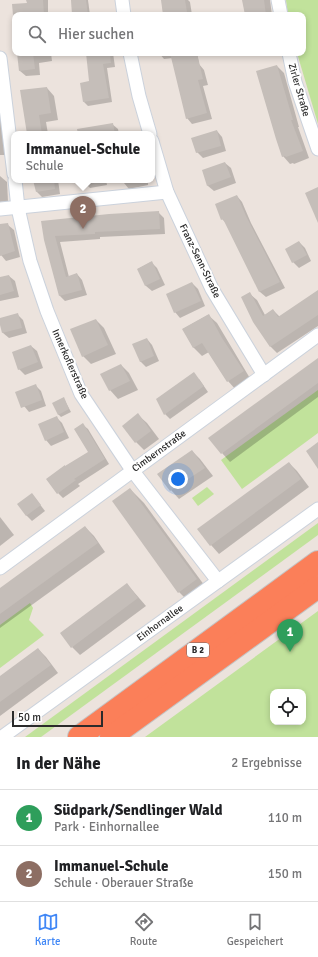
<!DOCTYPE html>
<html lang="de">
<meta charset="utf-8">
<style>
body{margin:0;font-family:Signika,sans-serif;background:#f2f2f2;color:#202124}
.controls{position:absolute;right:12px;bottom:12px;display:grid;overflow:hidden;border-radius:8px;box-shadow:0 2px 6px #0003}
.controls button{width:36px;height:36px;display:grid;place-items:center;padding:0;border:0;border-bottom:1px solid #e0e0e0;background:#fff;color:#202124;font:20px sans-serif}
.scale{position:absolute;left:12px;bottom:10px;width:91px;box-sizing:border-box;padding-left:4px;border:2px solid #2b2b2b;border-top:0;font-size:11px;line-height:14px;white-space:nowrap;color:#2b2b2b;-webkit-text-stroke:3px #fff;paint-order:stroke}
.you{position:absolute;left:178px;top:479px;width:14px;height:14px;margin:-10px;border:3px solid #fff;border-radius:50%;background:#1a73e8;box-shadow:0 0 0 6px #1a73e833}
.badge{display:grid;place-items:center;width:26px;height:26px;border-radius:50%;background:#4087f6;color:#fff;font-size:13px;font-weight:700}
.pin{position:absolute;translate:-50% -33px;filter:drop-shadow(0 1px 2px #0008)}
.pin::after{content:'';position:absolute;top:21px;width:14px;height:12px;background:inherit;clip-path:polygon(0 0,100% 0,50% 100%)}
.popup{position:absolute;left:11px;top:131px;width:144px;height:52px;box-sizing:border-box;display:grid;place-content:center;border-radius:8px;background:#fff;filter:drop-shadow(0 1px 3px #0005);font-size:13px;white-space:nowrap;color:#757577}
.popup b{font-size:15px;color:#202124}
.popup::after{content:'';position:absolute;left:50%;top:100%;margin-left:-8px;border:8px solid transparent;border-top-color:#fff}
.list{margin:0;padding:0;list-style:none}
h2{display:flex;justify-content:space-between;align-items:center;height:52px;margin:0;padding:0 16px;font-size:17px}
h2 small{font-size:13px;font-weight:400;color:#757577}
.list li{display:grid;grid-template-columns:26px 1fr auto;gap:12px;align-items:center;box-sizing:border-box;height:56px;padding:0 16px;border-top:1px solid #e0e0e0}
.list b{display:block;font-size:15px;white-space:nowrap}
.list p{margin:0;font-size:13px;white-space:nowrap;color:#757577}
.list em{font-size:13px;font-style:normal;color:#757577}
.icon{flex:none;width:22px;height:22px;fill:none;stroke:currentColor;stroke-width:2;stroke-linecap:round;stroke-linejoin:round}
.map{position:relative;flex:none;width:318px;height:737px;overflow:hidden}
.search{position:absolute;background:#fff;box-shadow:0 2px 6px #0003;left:12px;right:12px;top:12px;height:44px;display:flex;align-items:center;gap:10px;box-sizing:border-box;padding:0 14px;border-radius:8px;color:#757577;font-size:15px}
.sheet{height:164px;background:#fff}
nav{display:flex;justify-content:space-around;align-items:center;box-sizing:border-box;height:56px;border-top:1px solid #e0e0e0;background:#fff;font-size:11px;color:#757577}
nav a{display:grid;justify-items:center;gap:2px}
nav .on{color:#4087f6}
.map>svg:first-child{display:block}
</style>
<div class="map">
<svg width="318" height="737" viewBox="0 0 318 737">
<rect width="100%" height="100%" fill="#ece3dd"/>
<g fill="#c1e29b" fill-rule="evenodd">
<polygon points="286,0 318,0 318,124 297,53 303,53 303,15 288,15"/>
<polygon points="318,390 318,433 242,489 221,460"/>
<polygon points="207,487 214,494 198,506 192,498"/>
<polygon points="318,523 318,535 41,737 25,737"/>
<polygon points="30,603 33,608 29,620 44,635 0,668 0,625"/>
<path d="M318 611V737H145ZM273 692H303V722H273Z"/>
</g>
<g fill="#0003">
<polygon points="27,0 48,0 48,15 15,15 15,27 13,5 28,4"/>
<polygon points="72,0 88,0 90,15 73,15"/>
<polygon points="162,0 188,0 190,2 192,15 164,15"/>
<polygon points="243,0 270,0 272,15 246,15"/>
<polygon points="18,53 51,53 52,61 39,63 40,75 26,76 20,71"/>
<polygon points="87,53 113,53 115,67 107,68 112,102 88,106 84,102 90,82"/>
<polygon points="159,53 197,53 199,64 204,70 208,85 203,86 212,119 192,124 187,118 173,58 164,59"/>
<polygon points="277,66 284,73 299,127 298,127 309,158 294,164 293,163 290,164 283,156"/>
<polygon points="47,88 54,96 58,120 46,122 48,134 27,134"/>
<polygon points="0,99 6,155 0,155"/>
<polygon points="112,124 118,129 119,134 90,134"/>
<polygon points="217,131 222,137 226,151 203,158 197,152"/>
<polygon points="225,163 231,168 236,183 214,191 208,186 203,171"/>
<polygon points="0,176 7,182 8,201 0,202"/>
<polygon points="34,180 58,180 60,194 42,197 37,192"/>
<polygon points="84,180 106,180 107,185 90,188 84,182"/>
<polygon points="123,180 148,180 148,185 129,189 124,183"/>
<polygon points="237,196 242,202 251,223 285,288 266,297 260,292 226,223 222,219"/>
<polygon points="158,212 164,218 165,234 100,237 100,239 60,242 69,277 77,274 82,280 87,295 65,301 60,296 45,239 42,222"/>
<polygon points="0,225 8,225 14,230 20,257 6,261 1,255"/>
<polygon points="299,242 305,248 311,261 299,268 293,262"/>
<polygon points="151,262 157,268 165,285 152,291 146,286 138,269"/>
<polygon points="9,276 15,281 19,297 0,301 0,278"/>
<polygon points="192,283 198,289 205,306 180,318 175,312"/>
<polygon points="318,291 318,326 277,353 271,347 254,321 250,294 257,300 265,315 273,310 280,317"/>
<polygon points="17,314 23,320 27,333 9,338 3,333 0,319"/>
<polygon points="208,315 217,323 251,380 236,390 228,381 209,352 202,356 194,348 183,329"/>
<polygon points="96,320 104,328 116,354 91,364 83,356"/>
<polygon points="147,339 152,345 159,361 146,367 140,361"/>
<polygon points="31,346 37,351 43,368 25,375 19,369"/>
<polygon points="318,359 318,397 230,462 222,453"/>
<polygon points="121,365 129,373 138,390 118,399 110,390"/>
<polygon points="199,379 208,392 170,419 165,414"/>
<polygon points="35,385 41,391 46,406 29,412 24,406"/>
<polygon points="64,399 71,412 61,417 58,414"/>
<polygon points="138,415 147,423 159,439 144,450 136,442"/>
<polygon points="56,417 62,423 69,438 51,446 46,440"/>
<polygon points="83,425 88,429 109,464 78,484 80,486 63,498 58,493 89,453"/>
<polygon points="192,451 200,459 213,476 179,499 171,490"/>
<polygon points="289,463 297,471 309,487 219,554 211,545 199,529"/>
<polygon points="130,489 144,503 210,593 193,606 179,592"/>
<polygon points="32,494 45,511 32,521 26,515"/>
<polygon points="0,517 14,535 0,546"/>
<polygon points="85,527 94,536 105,552 0,628 0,590"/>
<polygon points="127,584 146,606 80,655 72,647"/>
<polygon points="38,649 46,657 58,673 0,716 0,677"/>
</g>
<g fill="#c5beb9">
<polygon points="26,0 43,0 44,15 13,15 12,4 27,3"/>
<polygon points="71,0 86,0 88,15 72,15"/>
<polygon points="161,0 185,0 187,12 163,15"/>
<polygon points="242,0 264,0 266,15 245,15"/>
<polygon points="17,53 33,53 35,69 19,71"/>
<polygon points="86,53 110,53 111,63 103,64 109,98 83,102 80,83 89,81"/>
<polygon points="170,53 197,53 203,79 198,80 207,113 186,119"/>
<polygon points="277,65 293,120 291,120 303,151 286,157 285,156 282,157 276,139 256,71"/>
<polygon points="47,87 51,113 39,115 42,134 27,134 20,90"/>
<polygon points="113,123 115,134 78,134 77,129"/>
<polygon points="217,130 221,146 196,153 191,138"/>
<polygon points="225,162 231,177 207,186 202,170"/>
<polygon points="33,180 54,180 55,189 36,192"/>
<polygon points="318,187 318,223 305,193"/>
<polygon points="237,195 246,216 280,282 259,292 223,219 221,220 215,204"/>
<polygon points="159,211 160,229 95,232 95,234 55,236 66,277 77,273 82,290 59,296 44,240 41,221 109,214"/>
<polygon points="8,223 15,251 0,256 0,224"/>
<polygon points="299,241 307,255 292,263 285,249"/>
<polygon points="152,261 160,279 145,286 137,269"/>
<polygon points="9,275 14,291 0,295 0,277"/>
<polygon points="192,282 201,301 174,313 166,294"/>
<polygon points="318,290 318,315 270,347 253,322 241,297 250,292 263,316 273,309 278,317"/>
<polygon points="18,313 22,328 2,333 0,325 0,318"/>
<polygon points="209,314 222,338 244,371 227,382 202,343 193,348 182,329"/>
<polygon points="96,319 108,345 82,357 70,329"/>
<polygon points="147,338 154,356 140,362 132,344"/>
<polygon points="31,345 38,362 18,370 12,352"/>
<polygon points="318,358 318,383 221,454 208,438"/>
<polygon points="121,364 130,381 109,391 100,374"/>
<polygon points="194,372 204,386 164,415 156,399"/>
<polygon points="36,384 42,400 21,408 15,392"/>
<polygon points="64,397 69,409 58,415 52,403"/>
<polygon points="138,413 151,431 135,443 122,426"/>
<polygon points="57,416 64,432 45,441 38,424"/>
<polygon points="83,423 105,459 74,479 76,480 57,494 46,479 65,465 65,466 88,452 74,429"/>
<polygon points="318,442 318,469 306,451"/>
<polygon points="192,450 205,468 170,491 157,474"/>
<polygon points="289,462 301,479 210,546 197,529"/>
<polygon points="130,488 197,579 178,593 112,501"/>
<polygon points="32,493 41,505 26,516 17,504"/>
<polygon points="85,526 98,543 0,614 0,588"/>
<polygon points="127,583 138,598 71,648 60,633"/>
<polygon points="38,648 51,665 0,702 0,676"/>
</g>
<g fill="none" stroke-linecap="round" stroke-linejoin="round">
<defs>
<g id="street">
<polyline points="122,0 124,15"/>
<polyline points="278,0 281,15"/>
<polyline points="130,53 139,96 150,134"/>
<polyline points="289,53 295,82 318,149"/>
<polyline points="0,58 14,174"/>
<polyline points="152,141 167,192 212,289 264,375"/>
<polyline points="15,180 18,208 30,261 47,311 81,394 132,470 218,581"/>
<polyline points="0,209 167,192"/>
<polyline points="0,568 318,335"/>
<polyline points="2,737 318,509"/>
</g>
<g id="highway">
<polyline points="79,737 318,562"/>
<polyline points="111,737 318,587"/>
</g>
</defs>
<use href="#street" stroke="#cbd2dc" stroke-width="15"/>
<use href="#highway" stroke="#c4c4c4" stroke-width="24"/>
<use href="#street" stroke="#fff" stroke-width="13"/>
<use href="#highway" stroke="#fb7f59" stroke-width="22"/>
</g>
<g text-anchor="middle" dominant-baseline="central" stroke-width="4" stroke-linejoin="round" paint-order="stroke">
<rect fill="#fff" stroke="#6b6b6b" stroke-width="1" x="187" y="643" width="22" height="14" rx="3"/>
<g font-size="9" font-weight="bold" fill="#2b2b2b">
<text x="198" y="650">B 2</text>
</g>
<g font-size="10" fill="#2b2b2b" stroke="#fff">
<text transform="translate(299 90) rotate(74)">Zirler Straße</text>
<text transform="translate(200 261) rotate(64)">Franz-Senn-Straße</text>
<text transform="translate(70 364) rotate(66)">Innerkoflerstraße</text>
<text transform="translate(159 451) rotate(-36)">Cimbernstraße</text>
<text transform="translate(160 623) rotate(-36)">Einhornallee</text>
</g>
</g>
</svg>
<div class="controls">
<button><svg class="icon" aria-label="locate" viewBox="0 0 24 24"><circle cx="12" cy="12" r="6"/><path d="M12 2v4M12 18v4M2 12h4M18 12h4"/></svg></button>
</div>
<div class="scale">50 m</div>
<div class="you"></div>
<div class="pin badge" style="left:290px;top:652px;background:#2e9e5b">1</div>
<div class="pin badge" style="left:83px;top:229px;background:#8d6e63">2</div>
<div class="popup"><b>Immanuel-Schule</b>Schule</div>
<div class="search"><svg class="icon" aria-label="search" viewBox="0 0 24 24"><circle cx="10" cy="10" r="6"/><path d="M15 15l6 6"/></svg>Hier suchen</div>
</div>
<section class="sheet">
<h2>In der Nähe<small>2 Ergebnisse</small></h2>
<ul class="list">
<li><span class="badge" style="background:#2e9e5b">1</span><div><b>Südpark/Sendlinger Wald</b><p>Park · Einhornallee</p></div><em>110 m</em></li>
<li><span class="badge" style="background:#8d6e63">2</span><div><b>Immanuel-Schule</b><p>Schule · Oberauer Straße</p></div><em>150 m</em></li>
</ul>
</section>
<nav>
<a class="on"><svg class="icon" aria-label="map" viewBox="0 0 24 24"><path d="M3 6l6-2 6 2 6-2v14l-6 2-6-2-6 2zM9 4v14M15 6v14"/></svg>Karte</a>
<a><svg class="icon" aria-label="directions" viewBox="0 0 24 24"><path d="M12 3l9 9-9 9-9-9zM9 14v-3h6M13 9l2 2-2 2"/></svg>Route</a>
<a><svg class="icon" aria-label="saved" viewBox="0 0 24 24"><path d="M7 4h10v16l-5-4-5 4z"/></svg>Gespeichert</a>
</nav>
